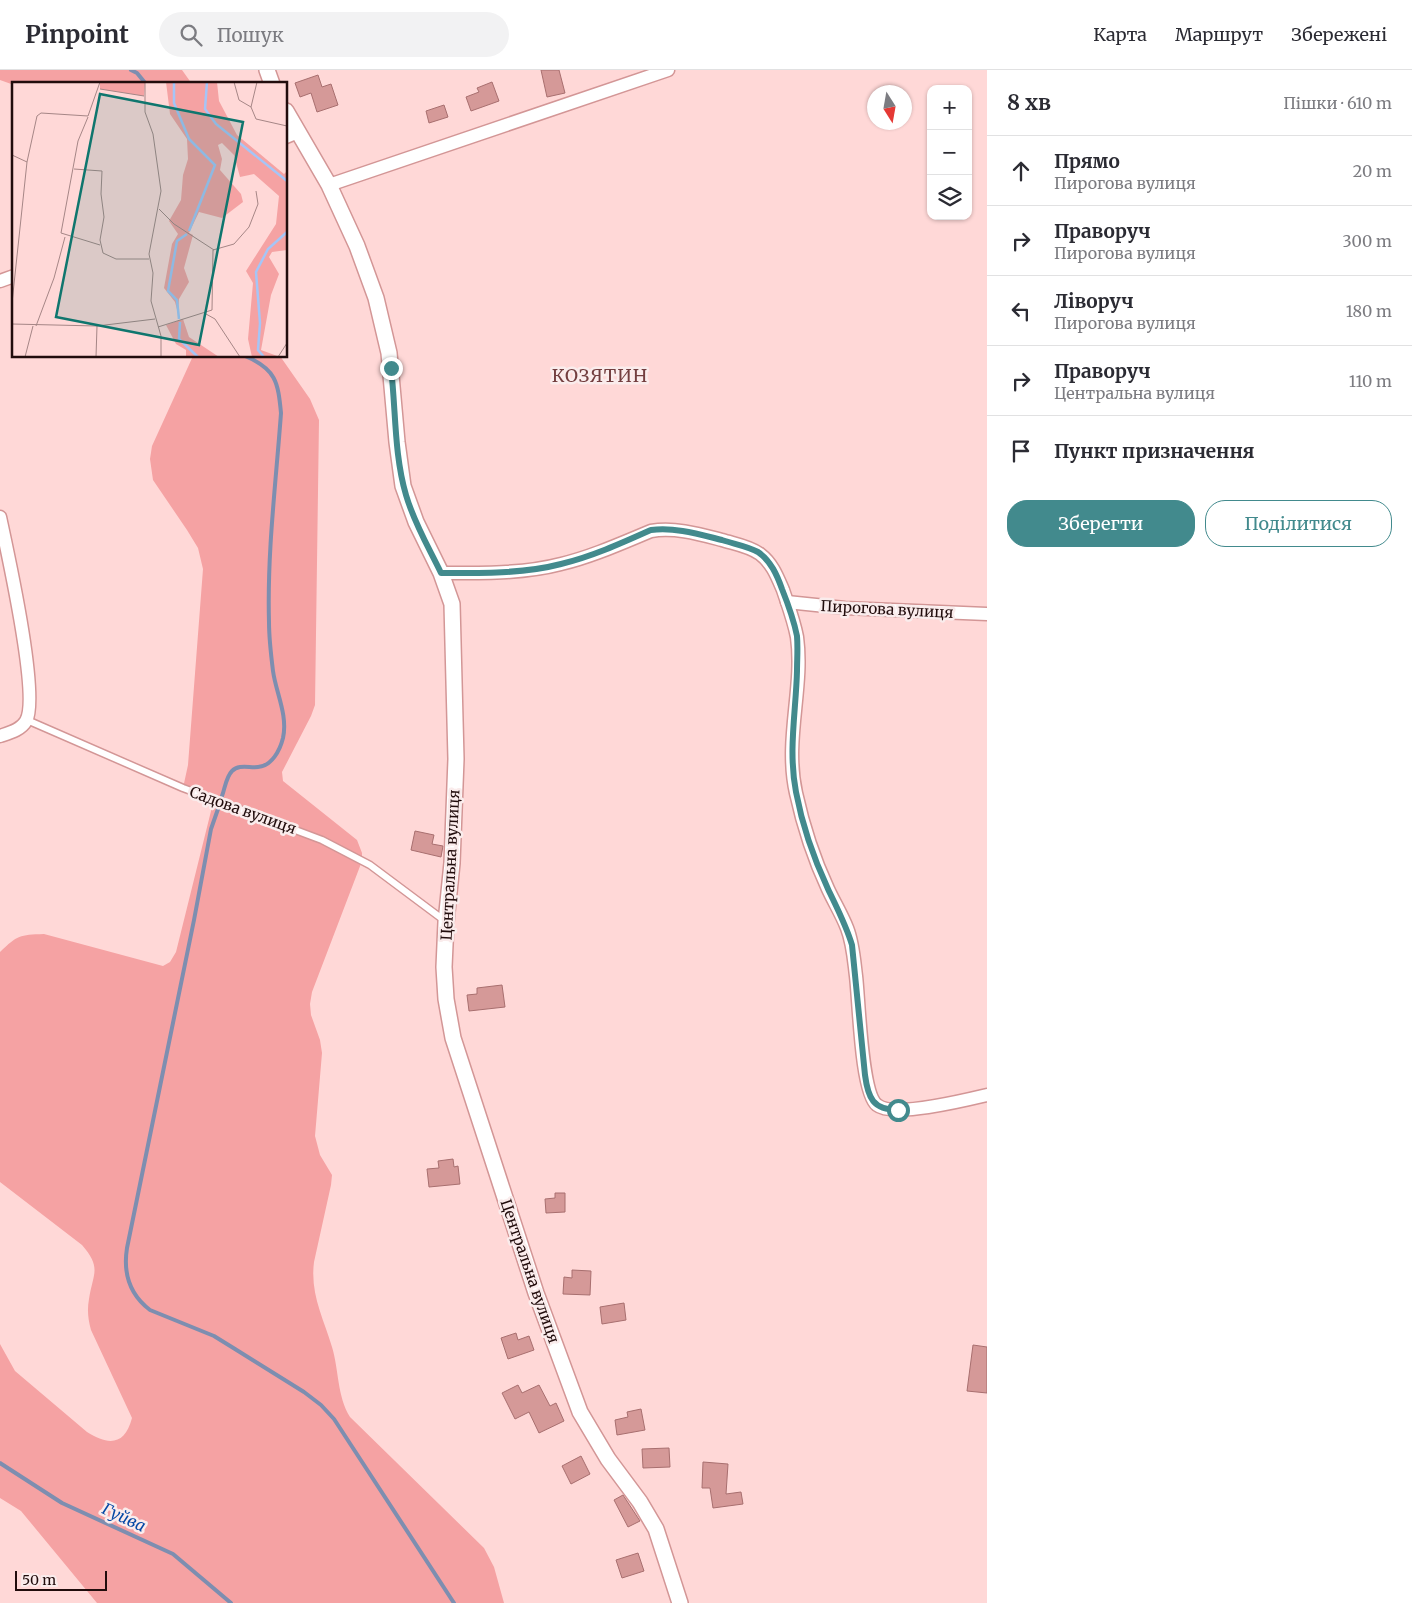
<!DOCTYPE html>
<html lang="uk">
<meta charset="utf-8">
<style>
body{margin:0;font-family:Merriweather,serif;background:#f2f2f3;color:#2b2b33}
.controls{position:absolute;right:15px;top:15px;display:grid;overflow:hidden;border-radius:10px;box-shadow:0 1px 4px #0004}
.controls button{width:45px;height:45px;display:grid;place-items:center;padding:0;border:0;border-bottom:1px solid #e1e1e2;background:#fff;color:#2b2b33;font:25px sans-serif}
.compass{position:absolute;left:867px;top:15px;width:45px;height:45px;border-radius:50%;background:#fff;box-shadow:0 1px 4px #0004;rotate:169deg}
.scale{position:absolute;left:15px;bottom:12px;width:92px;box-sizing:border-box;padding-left:5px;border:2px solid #210c0c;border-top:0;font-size:14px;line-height:18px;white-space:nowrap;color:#210c0c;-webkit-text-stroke:4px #faecec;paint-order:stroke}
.stop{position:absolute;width:15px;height:15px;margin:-11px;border:4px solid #428a8d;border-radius:50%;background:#fff}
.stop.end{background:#428a8d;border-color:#fff;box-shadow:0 1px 5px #0008}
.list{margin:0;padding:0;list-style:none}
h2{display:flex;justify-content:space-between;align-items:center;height:65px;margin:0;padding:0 20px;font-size:21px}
h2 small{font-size:16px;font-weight:400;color:#7c7c81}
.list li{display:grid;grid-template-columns:32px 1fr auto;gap:15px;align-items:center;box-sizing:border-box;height:70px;padding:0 20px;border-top:1px solid #e1e1e2}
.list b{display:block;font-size:19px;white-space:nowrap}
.list p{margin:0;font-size:16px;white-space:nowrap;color:#7c7c81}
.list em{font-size:16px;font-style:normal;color:#7c7c81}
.actions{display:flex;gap:10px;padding:15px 20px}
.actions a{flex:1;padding:11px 0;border:1px solid #428a8d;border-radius:20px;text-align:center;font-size:18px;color:#428a8d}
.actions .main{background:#428a8d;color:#fff}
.icon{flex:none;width:28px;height:28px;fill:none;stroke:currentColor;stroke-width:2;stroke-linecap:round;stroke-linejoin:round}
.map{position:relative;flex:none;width:987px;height:1533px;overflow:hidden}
header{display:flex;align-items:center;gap:30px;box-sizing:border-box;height:70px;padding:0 25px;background:#fff;border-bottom:1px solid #e1e1e2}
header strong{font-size:24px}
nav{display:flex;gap:28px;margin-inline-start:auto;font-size:18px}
.search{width:350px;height:45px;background:#f2f2f3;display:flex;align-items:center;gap:12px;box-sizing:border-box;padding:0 18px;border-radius:28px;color:#7c7c81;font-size:19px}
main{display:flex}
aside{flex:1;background:#fff}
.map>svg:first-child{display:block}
</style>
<header>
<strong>Pinpoint</strong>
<div class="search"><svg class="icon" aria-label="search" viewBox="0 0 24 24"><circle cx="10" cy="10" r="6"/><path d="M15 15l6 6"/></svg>Пошук</div>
<nav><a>Карта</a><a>Маршрут</a><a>Збережені</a></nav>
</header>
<main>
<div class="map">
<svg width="987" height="1533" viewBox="0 0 987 1533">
<rect width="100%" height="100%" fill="#ffd8d7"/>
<g fill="#f5a2a3">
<polygon points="0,0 182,0 192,14 14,14 14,15 0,10"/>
<path d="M193 286H280L310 329 319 350 315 635 311 646 282 702 283 711 357 770 362 783V791L312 922 310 934 311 945 320 970 322 983 315 1066 320 1085 332 1105 331 1115 314 1192C310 1224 323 1247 332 1277 339 1300 337 1326 350 1347L484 1478 494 1497 504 1533H97L21 1441 0 1428V1274L15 1301 87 1362C109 1376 125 1375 132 1348L91 1260C88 1249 87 1240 89 1229 93 1203 102 1198 82 1175L0 1112V882C18 865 19 865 44 864L163 896 170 892 176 882 214 729 183 718 188 695 203 499 198 478 187 460 153 410 150 389 152 376Z"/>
</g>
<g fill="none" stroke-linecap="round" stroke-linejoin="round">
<g stroke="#7d8eb0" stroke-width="4">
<polyline points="131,0 137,3 146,14"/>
<path d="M222 726C225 718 226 707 232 701 239 694 249 698 258 697 272 696 280 680 283 668 288 645 276 623 273 601 271 585 269 568 269 552 267 482 276 412 281 343 278 312 276 299 245 286"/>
<path d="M218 739 211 759 194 850 127 1178C123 1203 129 1224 150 1240L214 1266 235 1279 304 1322 321 1335 334 1349 454 1533"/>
<polyline points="0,1393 62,1433 173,1484 231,1533"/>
</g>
</g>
<g fill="#d59998" stroke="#a86f6f">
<polygon points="541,0 559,0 565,23 547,27"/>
<polygon points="318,5 322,17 331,14 338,35 317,42 311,23 300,27 295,13"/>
<polygon points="492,12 499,31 471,41 466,27 479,22 477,18"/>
<polygon points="444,35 448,47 429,53 426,41"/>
<polygon points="415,761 434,765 432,774 443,776 441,787 411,780"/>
<polygon points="502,915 505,937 469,941 467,925 477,924 477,918"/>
<polygon points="453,1089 454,1097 458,1096 460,1114 429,1117 427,1099 439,1098 438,1091"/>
<polygon points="555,1123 565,1123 565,1142 546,1143 545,1129 555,1128"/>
<polygon points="572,1200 591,1201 590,1225 563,1224 564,1207 572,1208"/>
<polygon points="624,1233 626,1250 602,1254 600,1237"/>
<polygon points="516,1263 518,1270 529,1266 534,1280 508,1289 501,1268"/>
<polygon points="973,1275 987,1277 987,1323 967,1321"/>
<polygon points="518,1315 522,1323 539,1315 550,1336 556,1333 564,1351 539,1363 529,1342 515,1349 502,1323"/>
<polygon points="641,1339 645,1360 617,1365 615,1350 628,1347 627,1342"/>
<polygon points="669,1378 670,1397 643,1398 642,1379"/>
<polygon points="581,1386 590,1404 571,1414 562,1396"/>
<polygon points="703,1392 728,1394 726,1424 741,1422 743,1434 713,1438 710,1418 702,1418"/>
<polygon points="623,1425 640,1451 628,1457 614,1430"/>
<polygon points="638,1483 644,1501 622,1508 616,1490"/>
</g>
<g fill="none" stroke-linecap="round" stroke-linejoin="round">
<defs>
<polyline id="service" points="27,650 183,718 322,770 370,795 445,851"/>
<g id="minor">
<polyline points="286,67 298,62"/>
<polyline points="329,115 668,0"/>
<polyline points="0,211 14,206"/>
<path d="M0 447C7 480 40 627 26 651 21 660 9 663 0 666"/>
<path d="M441 503C480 503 523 504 561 494 591 487 622 473 651 461 675 457 699 464 722 470 735 474 749 476 760 484 772 493 777 506 783 520 788 535 794 551 797 567 804 618 784 670 796 723 803 755 814 789 828 819 834 832 842 845 847 858 853 873 854 890 856 906 859 930 861 1023 877 1035 893 1048 966 1030 987 1025"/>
<polyline points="787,532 845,538 987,544"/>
</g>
<g id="tertiary">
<polyline points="267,0 272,14"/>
<polyline points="286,41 329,115 357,176 376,228 389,283 397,372 403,416 416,452 441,503 452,534 456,689 452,793 446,852 444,897 446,929 453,968 536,1223 580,1342 608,1389 640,1432 656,1459 680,1533"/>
</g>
</defs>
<use href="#service" stroke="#d39696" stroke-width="9"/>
<use href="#minor" stroke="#d39696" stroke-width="15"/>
<use href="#tertiary" stroke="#d39696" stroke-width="18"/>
<use href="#service" stroke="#fff" stroke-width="6"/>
<use href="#minor" stroke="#fff" stroke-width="12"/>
<use href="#tertiary" stroke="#fff" stroke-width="15"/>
</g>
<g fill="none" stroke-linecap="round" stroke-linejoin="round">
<path stroke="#428a8d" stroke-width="6" d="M391 298C396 341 394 384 406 425 414 453 429 478 441 503 480 503 523 504 561 494 591 487 622 473 651 460 675 457 698 464 722 470 734 474 747 476 758 482 771 491 777 505 782 519 788 534 794 551 797 566 798 578 797 590 797 601 796 641 788 681 796 722 802 754 814 789 828 819 837 838 846 855 852 875L865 1005C868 1028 873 1040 898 1040"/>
</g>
<g text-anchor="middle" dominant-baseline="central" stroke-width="5" stroke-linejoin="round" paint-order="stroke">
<g font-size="15" fill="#210c0c" stroke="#faecec">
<text transform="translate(887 539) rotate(3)">Пирогова вулиця</text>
<text transform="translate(243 740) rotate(20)">Садова вулиця</text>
<text transform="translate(450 795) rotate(-87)">Центральна вулиця</text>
<text transform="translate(530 1201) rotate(71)">Центральна вулиця</text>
</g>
<g font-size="16" font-style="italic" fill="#0548a5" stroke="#faecec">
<text transform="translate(124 1447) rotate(25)">Гуйва</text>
</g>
<g font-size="18" letter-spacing="1" fill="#733e3f" stroke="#faecec">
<text x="600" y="305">КОЗЯТИН</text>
</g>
</g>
<g transform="translate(12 12)">
<rect width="275" height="275" fill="#ffd8d7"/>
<path d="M88 0H133L132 14 88 7ZM154 0H205L207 19 225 53 272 92 275 89V168L260 170 257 175 267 192 259 213 249 268 268 275H240L236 257 241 201 234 189 264 142 267 114 242 92 228 95 222 73 210 61 206 63 210 77 208 88 229 112 231 120 210 136 187 130 177 151 181 153 172 186 177 200 167 217 166 231 163 220 152 206 160 162 166 152 157 139 169 118 171 93 176 77 175 57 158 32ZM171 237 177 255 207 275H174V268L164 262 154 243Z" fill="#f5a2a3"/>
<path fill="none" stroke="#a5c5f7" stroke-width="2.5" d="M162 0V21L177 57 203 83 177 149M195 0 193 27 204 42 275 99M167 237 165 218 156 209 165 159 175 152M168 240 167 257 186 275M252 275 246 268 248 241 244 190 256 167 275 150"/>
<path fill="none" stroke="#a68686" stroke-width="1" d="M133 0V30L141 52 149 109 137 172 141 191 139 219 149 254V275M222 0 227 18 239 25M245 0 239 25 244 37 275 44M88 7 132 14M76 35 66 59 49 151 88 163M0 73 15 80M62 87 90 89 89 112 92 135 88 158 91 171 104 177H137M147 127 162 142 202 168M0 221 15 80 25 34 29 31 76 34 88 0M194 232 203 237 228 275M0 242 85 244 143 237M24 244 42 196 53 155M146 245 200 228 201 168 222 162 237 145 246 122 244 109M13 275 21 244M84 275 85 244M266 275 275 261"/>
<path fill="#0f766e" fill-opacity="0.15" stroke="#0f766e" stroke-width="2.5" d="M88 12 231 40 187 263 44 235Z"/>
<rect width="275" height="275" fill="none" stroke="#210c0c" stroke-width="2.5"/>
</g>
</svg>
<div class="controls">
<button>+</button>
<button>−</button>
<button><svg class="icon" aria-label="layers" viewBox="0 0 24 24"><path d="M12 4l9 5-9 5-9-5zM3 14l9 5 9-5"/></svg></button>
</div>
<svg class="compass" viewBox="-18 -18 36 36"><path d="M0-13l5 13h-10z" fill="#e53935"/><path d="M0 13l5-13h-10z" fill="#7c7c81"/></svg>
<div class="scale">50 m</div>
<div class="stop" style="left:898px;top:1040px"></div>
<div class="stop end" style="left:391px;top:298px"></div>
</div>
<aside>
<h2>8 хв<small>Пішки · 610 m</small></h2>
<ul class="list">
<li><svg class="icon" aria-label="ahead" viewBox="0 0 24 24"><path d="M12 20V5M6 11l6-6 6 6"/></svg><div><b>Прямо</b><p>Пирогова вулиця</p></div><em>20 m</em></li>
<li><svg class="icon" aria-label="right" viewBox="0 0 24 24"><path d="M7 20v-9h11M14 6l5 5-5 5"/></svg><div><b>Праворуч</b><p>Пирогова вулиця</p></div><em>300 m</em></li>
<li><svg class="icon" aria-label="left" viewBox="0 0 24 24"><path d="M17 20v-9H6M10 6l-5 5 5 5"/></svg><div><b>Ліворуч</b><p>Пирогова вулиця</p></div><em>180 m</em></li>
<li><svg class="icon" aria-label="right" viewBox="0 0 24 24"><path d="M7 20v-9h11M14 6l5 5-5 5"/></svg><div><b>Праворуч</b><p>Центральна вулиця</p></div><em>110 m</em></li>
<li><svg class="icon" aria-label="arrive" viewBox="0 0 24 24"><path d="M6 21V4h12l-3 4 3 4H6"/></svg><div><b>Пункт призначення</b></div></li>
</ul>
<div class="actions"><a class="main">Зберегти</a><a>Поділитися</a></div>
</aside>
</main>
